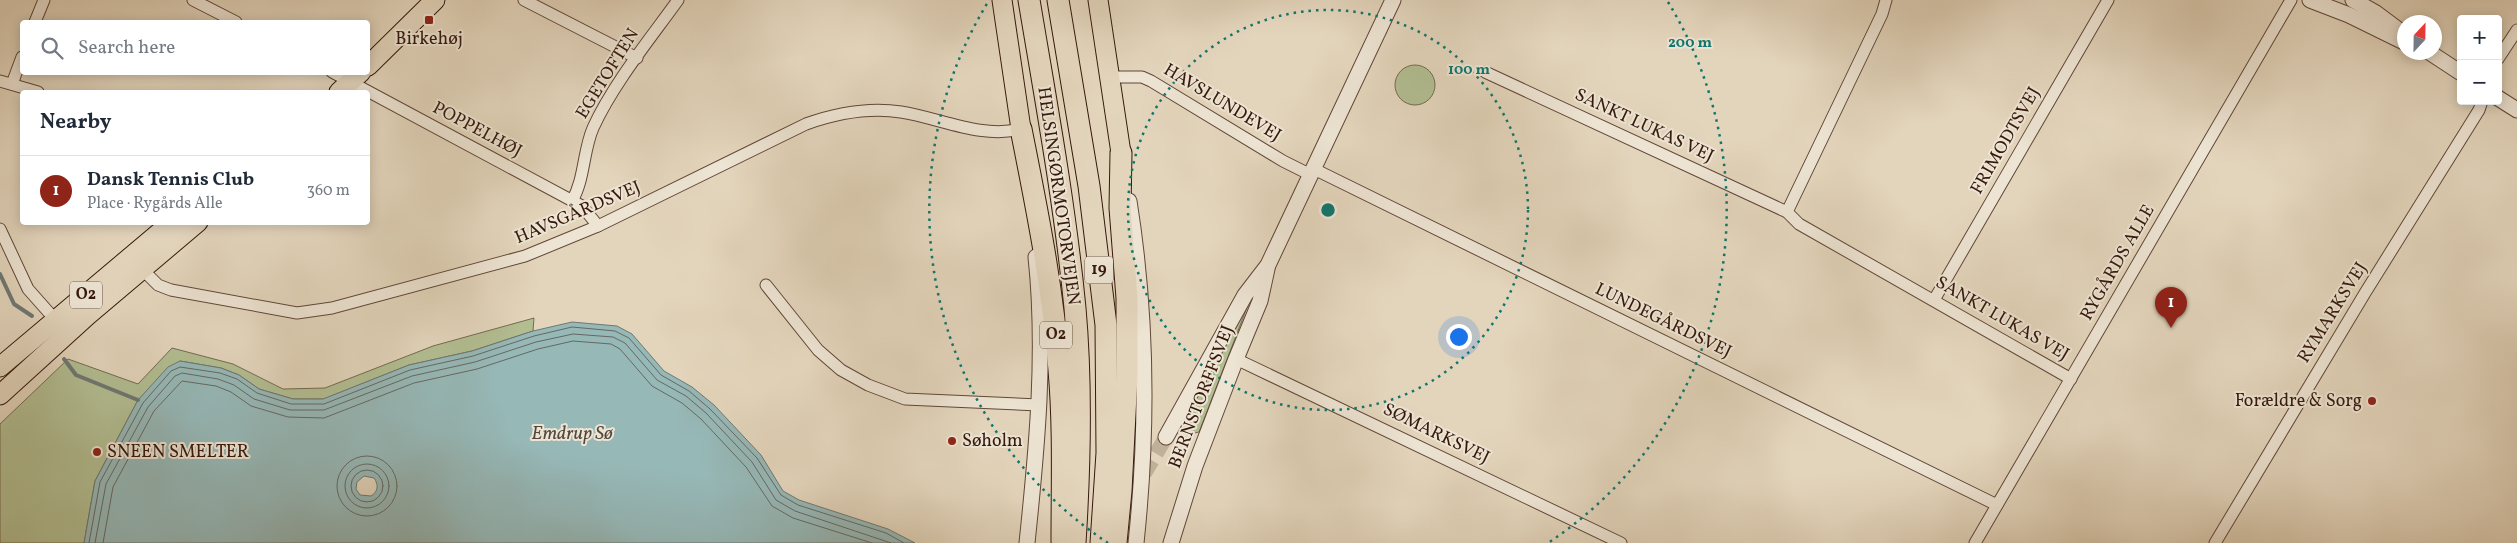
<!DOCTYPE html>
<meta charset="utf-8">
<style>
body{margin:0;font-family:Vollkorn,serif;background:#f6f6f7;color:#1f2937}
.controls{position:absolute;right:15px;top:15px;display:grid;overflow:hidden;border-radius:5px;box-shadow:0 2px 12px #0003}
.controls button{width:45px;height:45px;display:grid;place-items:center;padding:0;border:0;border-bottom:1px solid #e0e1e3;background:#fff;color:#1f2937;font:25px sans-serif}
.compass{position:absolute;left:2397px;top:15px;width:45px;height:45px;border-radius:50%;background:#fff;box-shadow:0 2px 12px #0003;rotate:22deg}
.you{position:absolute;left:1458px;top:336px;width:18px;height:18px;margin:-12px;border:4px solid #fff;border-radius:50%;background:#1a73e8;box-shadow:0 0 0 8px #1a73e833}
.badge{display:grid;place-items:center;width:32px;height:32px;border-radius:50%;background:#8f2418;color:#fff;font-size:16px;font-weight:700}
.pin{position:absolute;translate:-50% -41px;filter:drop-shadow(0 1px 2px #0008)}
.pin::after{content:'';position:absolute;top:26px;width:18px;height:15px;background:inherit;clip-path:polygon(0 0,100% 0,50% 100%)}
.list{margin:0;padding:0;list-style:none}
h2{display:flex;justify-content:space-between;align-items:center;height:65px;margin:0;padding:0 20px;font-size:21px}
h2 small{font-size:16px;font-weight:400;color:#747a83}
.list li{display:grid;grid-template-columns:32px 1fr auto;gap:15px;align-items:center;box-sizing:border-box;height:70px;padding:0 20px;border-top:1px solid #e0e1e3}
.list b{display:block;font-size:19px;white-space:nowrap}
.list p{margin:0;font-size:16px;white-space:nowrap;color:#747a83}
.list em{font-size:16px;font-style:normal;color:#747a83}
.icon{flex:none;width:28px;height:28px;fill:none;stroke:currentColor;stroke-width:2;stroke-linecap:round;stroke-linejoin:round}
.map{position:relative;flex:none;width:2517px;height:543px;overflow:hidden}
.search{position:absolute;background:#fff;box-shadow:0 2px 12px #0003;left:20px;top:20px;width:350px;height:55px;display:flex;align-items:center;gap:12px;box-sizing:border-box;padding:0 18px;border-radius:5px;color:#747a83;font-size:19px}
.panel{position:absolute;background:#fff;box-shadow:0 2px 12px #0003;left:20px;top:90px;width:350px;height:135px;border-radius:5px}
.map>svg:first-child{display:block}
</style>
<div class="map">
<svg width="2517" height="543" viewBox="0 0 2517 543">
<rect width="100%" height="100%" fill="#e3d5bc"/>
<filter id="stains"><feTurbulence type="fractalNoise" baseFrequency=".004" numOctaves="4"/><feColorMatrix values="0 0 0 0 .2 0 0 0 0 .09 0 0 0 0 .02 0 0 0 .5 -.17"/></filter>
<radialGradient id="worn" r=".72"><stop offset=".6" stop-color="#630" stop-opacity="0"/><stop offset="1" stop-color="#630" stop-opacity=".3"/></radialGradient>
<g fill="#b2be92" stroke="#746b50">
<circle cx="1415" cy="85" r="20"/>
<polygon points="1251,297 1199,432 1190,434 1185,430 1184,422"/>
<polygon points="534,318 533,331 472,351 409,365 324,399 293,399 259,389 239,375 221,368 180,361 138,400 95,481 84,543 0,543 0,424 68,359 138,384 172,348 233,364 283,389 325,388 433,346"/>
</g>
<path fill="#96b8b7" stroke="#6f7873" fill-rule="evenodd" d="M572 322 617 326 632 334 664 371 692 387 714 405 761 455 783 491 799 500 888 529 915 543H84L95 481 138 400 168 367 180 361 221 368 239 375 259 389 293 399H323L409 365 472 351 533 331ZM364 476 374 478C379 485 378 492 371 496L360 495 356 489 357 482Z"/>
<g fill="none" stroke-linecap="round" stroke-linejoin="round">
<g stroke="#666862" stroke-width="1">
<circle cx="367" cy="486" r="30"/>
<circle cx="367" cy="486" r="22"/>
<circle cx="367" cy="486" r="16"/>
<polyline points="89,543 100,482 143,403 171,371 180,367 220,373 237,379 257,393 291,404 324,404 410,370 473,356 534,336 572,327 615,331 629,338 661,375 689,391 710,409 757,458 781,495 798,505 886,533 904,543"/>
<polyline points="95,543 106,484 148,407 175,376 182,373 218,379 234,385 254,399 290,410 324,410 412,376 475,362 536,342 573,334 613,337 625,343 657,380 686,396 706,413 752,462 776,500 795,511 891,543"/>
<polyline points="103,543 113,487 154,411 182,381 216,386 231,392 251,406 288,417 324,418 414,383 477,369 538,349 573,341 611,344 620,349 652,386 682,403 701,419 746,467 772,506 793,518 872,543"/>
</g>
<g stroke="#6f7873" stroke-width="4">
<polyline points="0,274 14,304 32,316"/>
<polyline points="64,359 76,375 138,400"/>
</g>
<polyline stroke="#c0af99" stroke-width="15" stroke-dasharray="15 8" stroke-linecap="butt" points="1121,513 1166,437"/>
<defs>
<g id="minor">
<polyline points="193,0 236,22"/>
<polyline points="524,0 637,58"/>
<polyline points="35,22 44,0"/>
<polyline points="2498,59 2517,30"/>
<polyline points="332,72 582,206 598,226"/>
<polyline points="1485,72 1787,212 1799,224 2071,379"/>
<polyline points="1111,77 1142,77 1151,81 1283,161 1311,175"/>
<polyline points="0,81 38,92"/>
<polyline points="12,84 22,57"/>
<polyline points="1314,169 1997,505"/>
<path d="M572 201C585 178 583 151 593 128 613 84 650 39 678 0"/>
<polyline points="1787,212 1882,14 1886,0"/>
<polyline points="0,229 28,289 59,324"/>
<path d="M142 269 158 285 171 290 297 313 332 308 525 256 598 226 806 124C837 113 868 107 901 112 940 118 981 139 1021 129"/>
<polyline points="766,285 818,350 841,370 868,385 905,399 1039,405"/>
<polyline points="1934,300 2108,0"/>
<polyline points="1236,359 1621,543"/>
<polyline points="1975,543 2291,0"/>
<polyline points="2215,543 2365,293 2479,110 2482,101"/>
</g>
<g id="tertiary">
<polyline points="2310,0 2349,15 2404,42"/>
<polyline points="2353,0 2376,13 2404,34"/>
<polyline points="2429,52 2461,73"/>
<polyline points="2498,98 2517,110"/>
<path d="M1129 201C1147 314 1148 430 1136 543"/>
<polyline points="1166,437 1245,295 1268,265 1393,0"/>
<path d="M1027 543C1037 448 1046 352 1036 257"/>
<polyline points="1171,543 1195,466 1236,359 1260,301 1267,269"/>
</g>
<g id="primary">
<polyline points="1002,0 1021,129"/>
<polyline points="1098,0 1121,153"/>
<polyline points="368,66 435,0"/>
<polyline points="339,92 361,72"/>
<polyline points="0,367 172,222"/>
<polyline points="0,395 88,315 198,222"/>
</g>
<g id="motorway">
<path d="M1029 0C1046 102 1065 205 1075 308 1082 386 1080 465 1075 543"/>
<polyline points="1058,0 1089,186 1106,325 1107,453 1101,543"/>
<path d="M1021 129C1037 209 1053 289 1059 370 1064 427 1062 484 1062 541"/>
<polyline points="1116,543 1121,491 1127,375 1127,298 1120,208 1121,153"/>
</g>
</defs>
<use href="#minor" stroke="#604739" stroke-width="13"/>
<use href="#tertiary" stroke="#604739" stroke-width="17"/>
<use href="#primary" stroke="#35180d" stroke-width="21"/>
<use href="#motorway" stroke="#35180d" stroke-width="23"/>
<use href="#minor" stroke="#ede4d3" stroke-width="11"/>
<use href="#tertiary" stroke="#ede4d3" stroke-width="15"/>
<use href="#primary" stroke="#e3d5bc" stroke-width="19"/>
<use href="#motorway" stroke="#e3d5bc" stroke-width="21"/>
</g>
<g fill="none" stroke="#0f766e" stroke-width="2.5" stroke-dasharray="2.5 5">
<circle cx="1328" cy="210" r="200"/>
<path d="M1108 543A399 399 0 0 1 988 2M1668 2A399 399 0 0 1 1548 543"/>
</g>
<g fill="#8f2418" stroke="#ede4d3" stroke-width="2">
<rect x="424" y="15" width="10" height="10" rx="2.5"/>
<circle cx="2372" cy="401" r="5"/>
<circle cx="952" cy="441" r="5"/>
<circle cx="97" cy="452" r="5"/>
</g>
<g text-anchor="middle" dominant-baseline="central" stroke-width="4" stroke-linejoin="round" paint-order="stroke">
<g fill="#ede4d3" stroke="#6c5548" stroke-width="1">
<rect x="1085" y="256.5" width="28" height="27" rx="4"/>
<rect x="70" y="281.5" width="32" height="27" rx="4"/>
<rect x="1040" y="321.5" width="32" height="27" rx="4"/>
</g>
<g font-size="16" font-weight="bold" fill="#35180d">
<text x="1099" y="270">19</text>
<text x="86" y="295">O2</text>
<text x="1056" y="335">O2</text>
</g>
<g font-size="18" fill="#35180d" stroke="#ede4d3" text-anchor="start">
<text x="429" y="39" text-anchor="middle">Birkehøj</text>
<text x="2362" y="401" text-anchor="end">Forældre &amp; Sorg</text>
<text x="962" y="441">Søholm</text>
<text x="107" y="452">SNEEN SMELTER</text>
</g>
<g font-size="18" fill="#35180d" stroke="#ede4d3">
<text transform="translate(608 74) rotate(-58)">EGETOFTEN</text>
<text transform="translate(1222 103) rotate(31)">HAVSLUNDEVEJ</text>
<text transform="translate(1644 126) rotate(25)">SANKT LUKAS VEJ</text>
<text transform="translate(477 130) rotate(28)">POPPELHØJ</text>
<text transform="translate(2006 141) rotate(-60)">FRIMODTSVEJ</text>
<text transform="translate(1058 196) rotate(82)">HELSINGØRMOTORVEJEN</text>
<text transform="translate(578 213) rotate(-23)">HAVSGÅRDSVEJ</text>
<text transform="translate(2118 263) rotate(-60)">RYGÅRDS ALLE</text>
<text transform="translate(2333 313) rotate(-58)">RYMARKSVEJ</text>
<text transform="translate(2002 319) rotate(30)">SANKT LUKAS VEJ</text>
<text transform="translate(1663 321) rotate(26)">LUNDEGÅRDSVEJ</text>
<text transform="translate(1202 397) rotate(-69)">BERNSTORFFSVEJ</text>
<text transform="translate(1436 434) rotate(26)">SØMARKSVEJ</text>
</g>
<g font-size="19" font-style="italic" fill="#524840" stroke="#ede4d3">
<text x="572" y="434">Emdrup Sø</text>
</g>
</g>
<circle cx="1328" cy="210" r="8" fill="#0f766e" stroke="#ede4d3" stroke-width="2.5"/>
<g font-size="15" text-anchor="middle" font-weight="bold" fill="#0f766e" stroke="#ede4d3" stroke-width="4" stroke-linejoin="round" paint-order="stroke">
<text x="1690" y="47">200 m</text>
<text x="1469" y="74">100 m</text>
</g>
<rect width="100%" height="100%" filter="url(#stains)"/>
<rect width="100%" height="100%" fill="url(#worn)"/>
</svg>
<div class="controls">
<button>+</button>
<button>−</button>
</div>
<svg class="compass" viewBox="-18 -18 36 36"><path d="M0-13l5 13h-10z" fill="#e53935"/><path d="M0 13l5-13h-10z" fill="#747a83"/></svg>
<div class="you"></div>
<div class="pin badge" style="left:2171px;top:328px">1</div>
<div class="search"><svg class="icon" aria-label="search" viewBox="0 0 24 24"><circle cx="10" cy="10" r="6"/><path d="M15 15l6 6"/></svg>Search here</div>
<section class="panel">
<h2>Nearby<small></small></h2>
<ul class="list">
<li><span class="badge">1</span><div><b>Dansk Tennis Club</b><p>Place · Rygårds Alle</p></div><em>360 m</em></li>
</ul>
</section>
</div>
